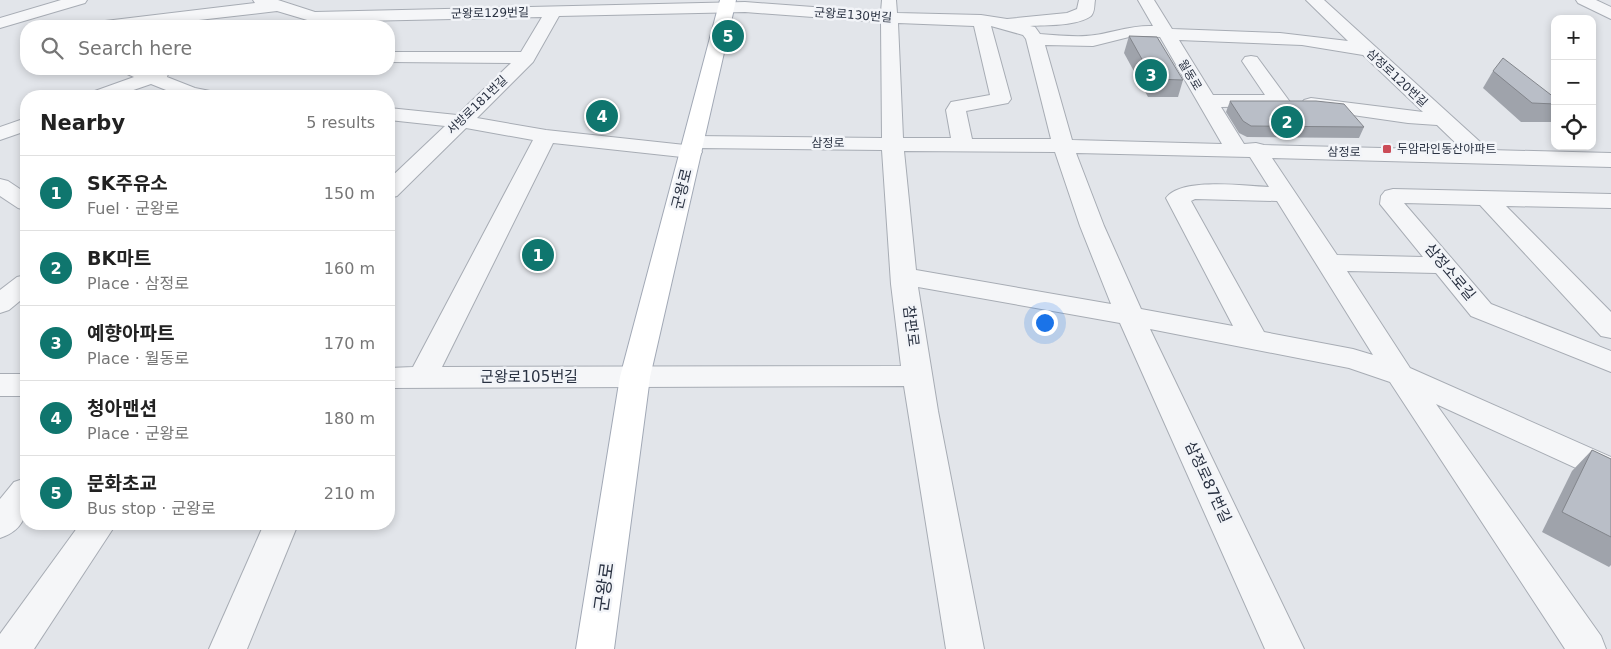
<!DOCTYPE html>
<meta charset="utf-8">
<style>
body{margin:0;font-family:"DejaVu Sans","Noto Sans KR",sans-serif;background:#f6f6f6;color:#222}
.controls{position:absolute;right:15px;top:15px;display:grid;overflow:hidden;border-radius:10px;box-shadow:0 2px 8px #0003}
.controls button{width:45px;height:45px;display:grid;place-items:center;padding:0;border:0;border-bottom:1px solid #e0e0e0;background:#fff;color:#222;font:25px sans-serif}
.you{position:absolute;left:1044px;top:322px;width:18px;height:18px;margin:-12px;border:4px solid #fff;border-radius:50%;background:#1a73e8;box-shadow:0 0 0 8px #1a73e833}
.badge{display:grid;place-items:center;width:32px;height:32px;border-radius:50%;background:#0f766e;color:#fff;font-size:16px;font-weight:700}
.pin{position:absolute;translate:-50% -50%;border:2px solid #fff;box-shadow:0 1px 5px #0006}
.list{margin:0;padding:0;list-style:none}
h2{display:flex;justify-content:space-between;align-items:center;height:65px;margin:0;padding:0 20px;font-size:21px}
h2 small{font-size:16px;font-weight:400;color:#767676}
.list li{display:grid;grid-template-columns:32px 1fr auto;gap:15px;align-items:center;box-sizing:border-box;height:75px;padding:0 20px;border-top:1px solid #e0e0e0}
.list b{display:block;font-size:19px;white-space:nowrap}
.list p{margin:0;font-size:16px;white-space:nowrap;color:#767676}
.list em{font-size:16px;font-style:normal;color:#767676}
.icon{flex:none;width:28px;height:28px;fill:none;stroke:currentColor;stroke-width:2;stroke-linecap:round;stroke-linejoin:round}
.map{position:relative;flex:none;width:1611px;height:649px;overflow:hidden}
.search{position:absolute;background:#fff;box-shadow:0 2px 8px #0003;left:20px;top:20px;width:375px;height:55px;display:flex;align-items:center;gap:12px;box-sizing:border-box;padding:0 18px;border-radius:20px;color:#767676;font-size:19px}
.panel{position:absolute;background:#fff;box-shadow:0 2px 8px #0003;left:20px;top:90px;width:375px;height:440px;border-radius:20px}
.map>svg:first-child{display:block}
</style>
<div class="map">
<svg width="1611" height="649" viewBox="0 0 1611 649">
<rect width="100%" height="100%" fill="#e2e5ea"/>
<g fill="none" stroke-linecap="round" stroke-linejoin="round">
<defs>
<g id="minor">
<polygon points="61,0 87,0 85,3 0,28 0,18"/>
<path d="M253 0H278L315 12 745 2 881 12 882 0H896L897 13 981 15 1007 19 1067 13 1077 9 1079 0H1095C1094 5 1095 12 1091 16 1078 26 1046 25 1030 26L1035 27 1040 34C1058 35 1077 38 1095 35 1115 32 1132 25 1153 26L1138 0H1154L1172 29 1280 33 1348 41 1306 0H1324L1489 150 1611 153V167L1272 158 1337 255 1423 257 1380 204 1381 196 1385 191 1393 189 1611 194V208L1506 206 1611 312V338L1601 336 1480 205 1404 203 1491 304 1611 351V372L1471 316 1436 273 1347 271 1410 368 1611 457V484L1436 404 1601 636 1606 649H1565L1390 382 1349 368 1150 329 1304 649H1265L1120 323 918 287 938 411 984 649H946L904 386 389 388V368L413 367 533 140 466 128 397 196 389 198V179L445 126 389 120V108L457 115 511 63 389 62V52H521L542 17 314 22 277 11 146 26H96L99 22 105 21 255 3ZM745 12 881 22 882 138 694 136 687 138 683 142 685 145 546 130 477 118 533 62 559 16ZM898 23 974 26 990 95 951 102 946 110 951 138H903ZM991 26 1023 35 1026 39 1051 139H972L966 111 1008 103 1011 99ZM1147 36 1160 37 1222 144 1072 140 1045 45 1093 46 1129 37ZM1179 40 1302 45 1363 55 1423 112 1311 98 1304 100 1301 104 1304 108 1408 123 1437 125 1463 150 1264 145 1256 143 1244 144 1221 107 1273 106 1280 108 1287 106 1290 102 1257 57 1251 56 1245 57 1242 61 1265 95H1213ZM553 143 691 158 699 157 702 152 699 148 882 150 891 284 901 366 442 367ZM904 151 1055 152 1080 226 1111 304 916 270ZM1076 153 1250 157 1269 187C1245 186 1181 177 1166 198L1233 326 1141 309 1104 226ZM1195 199 1277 201 1373 355 1353 349 1264 332 1191 201Z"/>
<polygon points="1576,0 1596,0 1611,7 1611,19 1578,3"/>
<polygon points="123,69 166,70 168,74 167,77 195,88 215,92 218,96 181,96 151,84 116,96 89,96 92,92 134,77 125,73"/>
<polygon points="26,118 26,131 0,140 0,127"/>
<polygon points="0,179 8,181 26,193 26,210 18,208 0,196"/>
<polygon points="26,275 26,296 9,310 0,313 0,290 17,277"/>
<rect x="0" y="374" width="26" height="22"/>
<path d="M26 478C28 506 30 528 0 538V499L14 482Z"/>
<polygon points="80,524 116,524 34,649 0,649 0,634"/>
<polygon points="264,524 298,524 247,649 209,649"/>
</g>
<polygon id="major" points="720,0 736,0 650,377 614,649 576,649 620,377"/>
</defs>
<use href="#minor" stroke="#a7acb4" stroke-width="2"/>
<use href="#major" stroke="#a2a9b6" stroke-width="2"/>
<use href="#minor" fill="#f5f6f8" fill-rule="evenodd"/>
<use href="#major" fill="#fff" fill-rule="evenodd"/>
</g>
<g fill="#9fa3ab">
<polygon points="1129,36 1183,80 1178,97 1148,97 1124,53"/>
<polygon points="1493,71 1555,98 1555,116 1551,122 1521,122 1483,88"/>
<polygon points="1230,101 1364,127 1359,138 1247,137 1239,133 1226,112"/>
<polygon points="1592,450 1611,459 1611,565 1609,567 1542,532 1572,471"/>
</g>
<g fill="#b9bec7" stroke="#82858b">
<polygon points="1129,36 1157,37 1183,80 1153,79"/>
<polygon points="1503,58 1555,98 1555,104 1532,103 1493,71"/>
<polygon points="1230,101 1316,101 1344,104 1364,127 1251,126 1243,121"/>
<polygon points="1592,450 1611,459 1611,537 1562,512"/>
</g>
<rect fill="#cb4b57" stroke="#f2f4f8" stroke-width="2" x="1382" y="144" width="10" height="10" rx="2.5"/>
<g text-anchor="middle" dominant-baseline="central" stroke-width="5" stroke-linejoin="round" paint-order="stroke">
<g font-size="12" fill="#2a3242" stroke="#f2f4f8">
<text transform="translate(490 13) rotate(-1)">군왕로129번길</text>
<text transform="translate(853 15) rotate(4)">군왕로130번길</text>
<text transform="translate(1190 75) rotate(59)">월동로</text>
<text transform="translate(1397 78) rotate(43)">삼정로120번길</text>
<text transform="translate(477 105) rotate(-44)">서방로181번길</text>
<text x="828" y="143">삼정로</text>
<text transform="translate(1344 152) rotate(1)">삼정로</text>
</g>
<g font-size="12" fill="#2a3242" stroke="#f2f4f8" text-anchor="start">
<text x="1397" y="149">두암라인동산아파트</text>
</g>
<g font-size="15" fill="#2a3242" stroke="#f2f4f8">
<text transform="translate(682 189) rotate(-76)">군왕로</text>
<text transform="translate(1450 272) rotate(50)">삼정소로길</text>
<text transform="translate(911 326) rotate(83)">참판로</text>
<text x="529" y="377">군왕로105번길</text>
<text transform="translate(1208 482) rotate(65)">삼정로87번길</text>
</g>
<g font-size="18" fill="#2a3242" stroke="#f2f4f8">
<text transform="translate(604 587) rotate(-82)">군왕로</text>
</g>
</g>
</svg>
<div class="controls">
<button>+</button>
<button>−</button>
<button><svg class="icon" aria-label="locate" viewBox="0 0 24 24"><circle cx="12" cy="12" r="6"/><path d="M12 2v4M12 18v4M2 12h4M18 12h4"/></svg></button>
</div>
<div class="you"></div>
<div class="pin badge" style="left:538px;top:255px">1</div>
<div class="pin badge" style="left:1287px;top:122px">2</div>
<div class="pin badge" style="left:1151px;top:75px">3</div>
<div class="pin badge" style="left:602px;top:116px">4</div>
<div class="pin badge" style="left:728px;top:36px">5</div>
<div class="search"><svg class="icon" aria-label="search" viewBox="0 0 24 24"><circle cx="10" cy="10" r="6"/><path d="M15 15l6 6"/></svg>Search here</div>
<section class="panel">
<h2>Nearby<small>5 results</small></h2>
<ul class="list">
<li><span class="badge">1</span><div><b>SK주유소</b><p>Fuel · 군왕로</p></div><em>150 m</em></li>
<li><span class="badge">2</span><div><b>BK마트</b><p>Place · 삼정로</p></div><em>160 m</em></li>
<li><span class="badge">3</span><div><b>예향아파트</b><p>Place · 월동로</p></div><em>170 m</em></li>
<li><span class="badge">4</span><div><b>청아맨션</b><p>Place · 군왕로</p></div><em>180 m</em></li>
<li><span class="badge">5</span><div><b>문화초교</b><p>Bus stop · 군왕로</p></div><em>210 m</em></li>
</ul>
</section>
</div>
